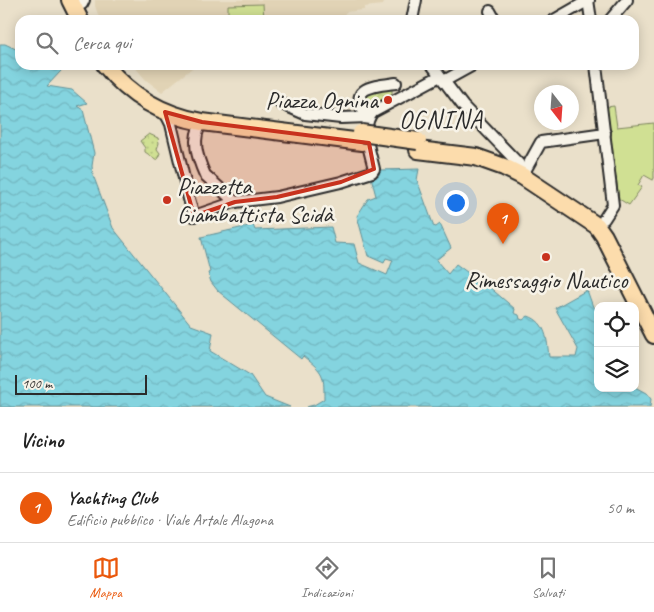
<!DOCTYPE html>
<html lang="it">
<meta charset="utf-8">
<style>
body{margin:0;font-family:Caveat,sans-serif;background:#f6f6f6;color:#222}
.controls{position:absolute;right:15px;bottom:15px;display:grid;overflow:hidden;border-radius:10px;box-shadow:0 2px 12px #0003}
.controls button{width:45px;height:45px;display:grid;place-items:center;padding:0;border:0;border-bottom:1px solid #e0e0e0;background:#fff;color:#222;font:25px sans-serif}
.compass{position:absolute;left:534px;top:85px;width:45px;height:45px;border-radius:50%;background:#fff;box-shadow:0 2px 12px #0003;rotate:163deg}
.scale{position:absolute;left:15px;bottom:12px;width:132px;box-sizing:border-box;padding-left:5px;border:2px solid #2b2b2b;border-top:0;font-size:14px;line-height:18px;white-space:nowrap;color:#2b2b2b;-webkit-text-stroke:4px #f7f3e8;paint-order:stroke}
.you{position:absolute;left:455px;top:202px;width:18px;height:18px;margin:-12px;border:4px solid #fff;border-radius:50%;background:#1a73e8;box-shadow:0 0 0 8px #1a73e833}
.badge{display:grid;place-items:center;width:32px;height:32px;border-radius:50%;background:#ea580c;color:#fff;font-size:16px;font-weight:700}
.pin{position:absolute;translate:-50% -41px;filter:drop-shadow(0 1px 2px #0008)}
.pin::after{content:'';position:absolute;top:26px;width:18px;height:15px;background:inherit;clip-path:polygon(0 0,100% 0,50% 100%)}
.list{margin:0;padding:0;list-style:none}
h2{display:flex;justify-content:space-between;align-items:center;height:65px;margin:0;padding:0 20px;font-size:21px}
h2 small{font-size:16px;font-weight:400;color:#767676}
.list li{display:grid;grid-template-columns:32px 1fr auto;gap:15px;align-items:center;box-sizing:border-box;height:70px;padding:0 20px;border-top:1px solid #e0e0e0}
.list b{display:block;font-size:19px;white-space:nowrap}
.list p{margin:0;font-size:16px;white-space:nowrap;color:#767676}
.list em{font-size:16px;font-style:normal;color:#767676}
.icon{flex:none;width:28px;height:28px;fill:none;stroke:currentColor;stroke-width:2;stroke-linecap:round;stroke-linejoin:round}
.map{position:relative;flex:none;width:654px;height:407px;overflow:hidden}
.search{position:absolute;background:#fff;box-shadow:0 2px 12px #0003;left:15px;right:15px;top:15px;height:55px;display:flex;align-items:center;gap:12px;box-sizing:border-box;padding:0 18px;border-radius:15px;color:#767676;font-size:19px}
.sheet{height:135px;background:#fff}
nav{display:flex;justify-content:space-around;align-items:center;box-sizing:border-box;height:70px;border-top:1px solid #e0e0e0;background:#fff;font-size:14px;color:#767676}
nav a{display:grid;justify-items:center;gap:2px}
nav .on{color:#ea580c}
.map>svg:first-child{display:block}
</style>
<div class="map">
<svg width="654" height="407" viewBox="0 0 654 407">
<defs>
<pattern id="forest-crowns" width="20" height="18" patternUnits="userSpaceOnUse" patternTransform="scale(1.25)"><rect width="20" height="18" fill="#d0e093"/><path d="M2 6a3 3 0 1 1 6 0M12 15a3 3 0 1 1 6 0" fill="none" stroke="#b3c07f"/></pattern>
<pattern id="garden-dots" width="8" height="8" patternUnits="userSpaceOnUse" patternTransform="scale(1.25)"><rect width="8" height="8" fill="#d0e093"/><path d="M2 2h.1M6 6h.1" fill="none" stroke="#b3c07f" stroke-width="1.8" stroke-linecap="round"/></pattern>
<pattern id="water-waves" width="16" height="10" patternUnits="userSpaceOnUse" patternTransform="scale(1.25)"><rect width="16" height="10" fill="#84d4df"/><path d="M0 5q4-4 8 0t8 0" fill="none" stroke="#72b6c0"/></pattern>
</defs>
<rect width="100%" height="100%" fill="#eae0ca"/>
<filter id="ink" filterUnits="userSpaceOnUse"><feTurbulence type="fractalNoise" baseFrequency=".02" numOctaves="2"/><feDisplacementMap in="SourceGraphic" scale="10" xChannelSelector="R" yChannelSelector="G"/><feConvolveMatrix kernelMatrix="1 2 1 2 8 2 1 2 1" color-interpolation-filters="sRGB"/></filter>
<g filter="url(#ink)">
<g fill="#e1d3b5">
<polygon points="95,0 385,0 383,5 364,7 364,10 346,12 340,20 100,20 95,6"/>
<polygon points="133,65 196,65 162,92 146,80"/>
</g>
<g fill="#d0e093" stroke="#7e865f">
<polygon points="263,4 264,20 228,20 228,5"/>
<polygon points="614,106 617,127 654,123 654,178 653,180 644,175 638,185 642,187 629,205 619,199 607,107"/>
</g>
<polygon fill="url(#forest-crowns)" stroke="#7e865f" points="392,86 392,94 366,109 364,100 365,95"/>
<polygon fill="url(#garden-dots)" stroke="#7e865f" points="149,134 158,138 159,143 157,149 160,153 157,160 145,152 145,148 140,141"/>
<g fill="url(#water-waves)" stroke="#609097">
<polygon points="0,44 5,44 20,51 20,65 59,65 61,71 47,86 72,90 87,103 77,106 83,110 94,153 92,166 93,175 113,228 191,325 213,333 210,351 250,375 265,397 290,407 0,407"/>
<path d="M419 169 417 180 433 224V226L436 227 440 224 451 248 436 260 448 274 456 264 471 275 469 278 477 284 479 282 487 288 488 286 515 309 514 313 519 315 520 319 523 320 528 316C547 322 547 341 549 357H576L578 349 555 308 587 290 593 307 598 308V388H635V387L646 393 651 399 650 407H306L314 405 324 399C324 373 324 373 303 356L301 359 218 291 211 282 208 273 210 272 201 237 253 225 255 230 331 227 335 243 354 244 359 263 387 275 393 260 386 258 384 263 368 256 357 216 368 199 376 196 371 177 379 175 380 170Z"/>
</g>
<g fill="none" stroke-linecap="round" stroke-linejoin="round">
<defs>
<g id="street">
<polyline points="588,0 591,20"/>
<polyline points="82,4 84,0"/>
<polyline points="490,11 495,20"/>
<polyline points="412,20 416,0"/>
<polyline points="554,20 589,0"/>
<polyline points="610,20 627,0"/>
<polyline points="432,65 463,106 519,164"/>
<polyline points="596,65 613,205 604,219"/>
<polyline points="444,81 473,65"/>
<polyline points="280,103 305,114 341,118 368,117"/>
<path d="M165 112 171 124 189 199 194 216 235 202 277 197 341 182 372 172 374 169C370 151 360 127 373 112L440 76"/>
<path d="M368 117C345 87 374 86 396 83"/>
<path d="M202 122C191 139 197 157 205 175L235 202"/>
<polyline points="526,169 541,142 605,133"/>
</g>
<g id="primary">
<polyline points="70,0 80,20"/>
<path d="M105 65C130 96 162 115 202 122L362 142"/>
<polyline points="418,150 476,157 504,167 522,176 597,226 604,236 654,335"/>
</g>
</defs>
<use href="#street" stroke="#2b2b2b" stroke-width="14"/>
<use href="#primary" stroke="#2b2b2b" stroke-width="20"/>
<use href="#street" stroke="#f7f3e8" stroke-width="10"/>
<use href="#primary" stroke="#fcdcac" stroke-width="16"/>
<defs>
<polyline id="primary-bridge" points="361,133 418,141"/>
</defs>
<use href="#primary-bridge" stroke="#2b2b2b" stroke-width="20" stroke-linecap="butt"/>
<use href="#primary-bridge" stroke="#fcdcac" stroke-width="16"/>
</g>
</g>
<path fill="#c8321e" fill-opacity="0.2" stroke="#c8321e" stroke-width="4" stroke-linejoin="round" d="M165 112 202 122 369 143 374 169 341 182 277 197 235 202 194 216Z"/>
<g fill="#c8321e" stroke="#f7f3e8" stroke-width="2">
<circle cx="388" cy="100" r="5"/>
<circle cx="167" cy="200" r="5"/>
<circle cx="546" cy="257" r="5"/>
</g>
<g text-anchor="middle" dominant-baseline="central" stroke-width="5" stroke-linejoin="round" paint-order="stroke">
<g font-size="24" fill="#2b2b2b" stroke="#f7f3e8" text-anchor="end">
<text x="378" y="100">Piazza Ognina</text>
<text x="177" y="186" text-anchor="start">Piazzetta<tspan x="177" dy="28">Giambattista Scidà</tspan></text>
<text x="546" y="280" text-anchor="middle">Rimessaggio Nautico</text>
</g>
<g font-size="25" letter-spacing="1" fill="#2b2b2b" stroke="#f7f3e8">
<text x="441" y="120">OGNINA</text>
</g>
</g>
</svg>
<div class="controls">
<button><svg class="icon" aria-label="locate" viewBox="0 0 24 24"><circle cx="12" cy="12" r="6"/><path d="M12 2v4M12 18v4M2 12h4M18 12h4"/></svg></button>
<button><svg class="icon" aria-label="layers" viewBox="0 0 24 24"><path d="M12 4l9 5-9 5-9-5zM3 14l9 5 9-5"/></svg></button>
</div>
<svg class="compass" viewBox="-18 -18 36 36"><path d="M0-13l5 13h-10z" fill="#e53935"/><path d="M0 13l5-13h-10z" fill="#767676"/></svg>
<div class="scale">100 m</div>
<div class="you"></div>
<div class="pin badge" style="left:503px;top:244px">1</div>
<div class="search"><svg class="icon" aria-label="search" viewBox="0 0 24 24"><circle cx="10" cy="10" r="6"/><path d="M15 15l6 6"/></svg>Cerca qui</div>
</div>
<section class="sheet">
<h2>Vicino<small></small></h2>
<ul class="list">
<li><span class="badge">1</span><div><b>Yachting Club</b><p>Edificio pubblico · Viale Artale Alagona</p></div><em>50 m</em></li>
</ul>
</section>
<nav>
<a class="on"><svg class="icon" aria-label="map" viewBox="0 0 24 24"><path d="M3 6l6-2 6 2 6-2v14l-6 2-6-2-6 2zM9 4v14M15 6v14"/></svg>Mappa</a>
<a><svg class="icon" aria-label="directions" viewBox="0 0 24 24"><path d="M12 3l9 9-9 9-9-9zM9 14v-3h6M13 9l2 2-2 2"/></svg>Indicazioni</a>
<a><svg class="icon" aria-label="saved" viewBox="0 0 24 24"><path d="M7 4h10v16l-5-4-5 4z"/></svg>Salvati</a>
</nav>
